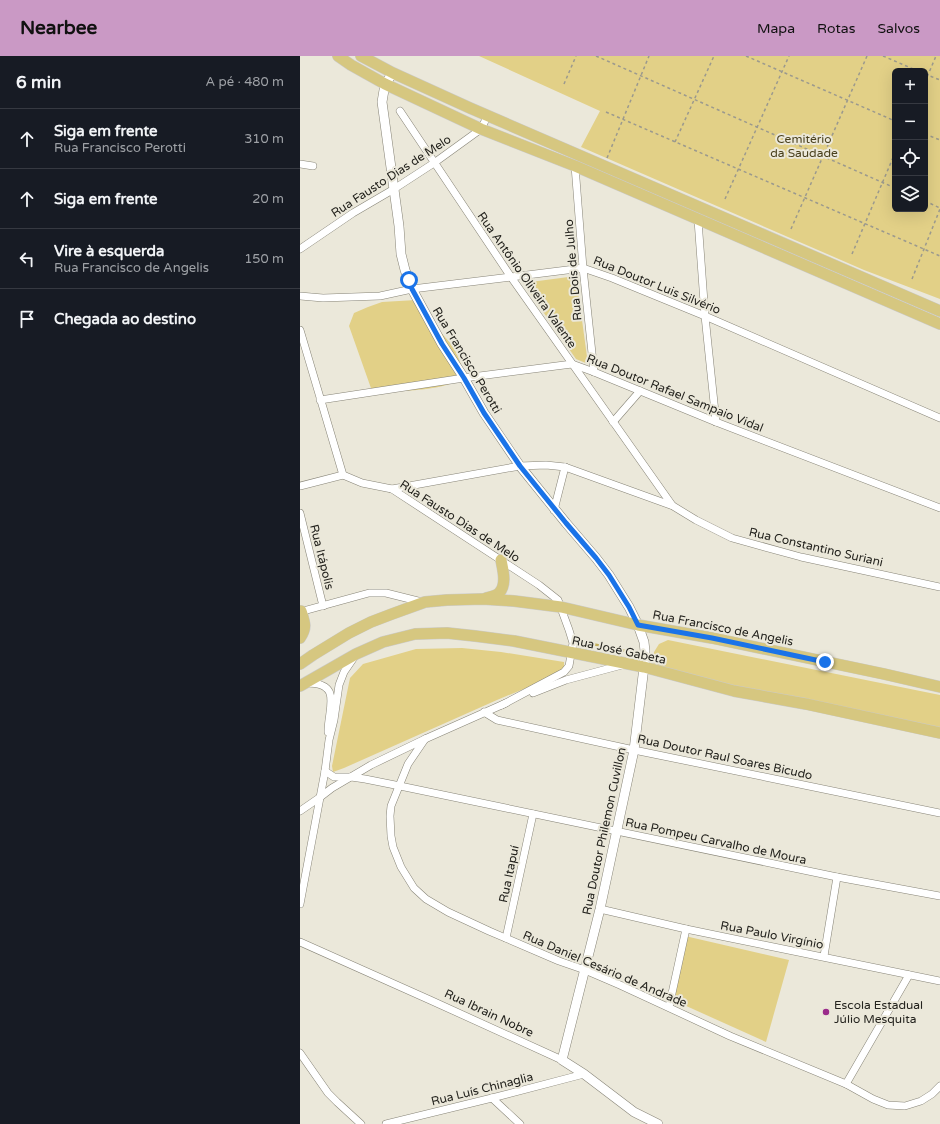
<!DOCTYPE html>
<html lang="pt">
<meta charset="utf-8">
<style>
body{margin:0;font-family:"Varela Round",sans-serif;background:#20242c;color:#f1f3f6}
.controls{position:absolute;right:12px;top:12px;display:grid;overflow:hidden;border-radius:6px;box-shadow:0 4px 16px #0002}
.controls button{width:36px;height:36px;display:grid;place-items:center;padding:0;border:0;border-bottom:1px solid #363941;background:#171b24;color:#f1f3f6;font:20px sans-serif}
.stop{position:absolute;width:12px;height:12px;margin:-9px;border:3px solid #1a73e8;border-radius:50%;background:#fff}
.stop.end{background:#1a73e8;border-color:#fff;box-shadow:0 1px 4px #0008}
.list{margin:0;padding:0;list-style:none}
h2{display:flex;justify-content:space-between;align-items:center;height:52px;margin:0;padding:0 16px;font-size:17px}
h2 small{font-size:13px;font-weight:400;color:#9ea1a6}
.list li{display:grid;grid-template-columns:26px 1fr auto;gap:12px;align-items:center;box-sizing:border-box;height:60px;padding:0 16px;border-top:1px solid #363941}
.list b{display:block;font-size:15px;white-space:nowrap}
.list p{margin:0;font-size:13px;white-space:nowrap;color:#9ea1a6}
.list em{font-size:13px;font-style:normal;color:#9ea1a6}
.icon{flex:none;width:22px;height:22px;fill:none;stroke:currentColor;stroke-width:2;stroke-linecap:round;stroke-linejoin:round}
.map{position:relative;flex:none;width:640px;height:1068px;overflow:hidden}
header{display:flex;align-items:center;gap:24px;box-sizing:border-box;height:56px;padding:0 20px;background:#ca99c5;color:#111}
header strong{font-size:19px}
nav{display:flex;gap:22px;margin-inline-start:auto;font-size:14px}
main{display:flex}
aside{flex:1;background:#171b24}
.map>svg:first-child{display:block}
</style>
<header>
<strong>Nearbee</strong>
<nav><a>Mapa</a><a>Rotas</a><a>Salvos</a></nav>
</header>
<main>
<aside>
<h2>6 min<small>A pé · 480 m</small></h2>
<ul class="list">
<li><svg class="icon" aria-label="ahead" viewBox="0 0 24 24"><path d="M12 20V5M6 11l6-6 6 6"/></svg><div><b>Siga em frente</b><p>Rua Francisco Perotti</p></div><em>310 m</em></li>
<li><svg class="icon" aria-label="ahead" viewBox="0 0 24 24"><path d="M12 20V5M6 11l6-6 6 6"/></svg><div><b>Siga em frente</b></div><em>20 m</em></li>
<li><svg class="icon" aria-label="left" viewBox="0 0 24 24"><path d="M17 20v-9H6M10 6l-5 5 5 5"/></svg><div><b>Vire à esquerda</b><p>Rua Francisco de Angelis</p></div><em>150 m</em></li>
<li><svg class="icon" aria-label="arrive" viewBox="0 0 24 24"><path d="M6 21V4h12l-3 4 3 4H6"/></svg><div><b>Chegada ao destino</b></div></li>
</ul>
</aside>
<div class="map">
<svg width="640" height="1068" viewBox="0 0 640 1068">
<rect width="100%" height="100%" fill="#ebe8da"/>
<g fill="#e2d087" fill-rule="evenodd">
<path d="M179 0H640V243L564 214 281 91 300 55ZM595 15H625V153H595Z"/>
<polygon points="276,220 288,308 276,303 223,227"/>
<path d="M116 244 136 271 153 290 159 303 163 315C161 318 158 322 155 325 142 335 89 336 72 335L49 270 54 257 68 251 82 246Z"/>
<polygon points="368,584 640,639 640,675 357,616 353,611 354,596 359,588"/>
<polygon points="162,592 201,596 264,606 264,612 255,620 197,644 44,712 33,716 32,710 50,622 63,608 116,593"/>
<polygon points="385,880 489,904 466,986 373,944"/>
</g>
<g fill="none" stroke-linecap="round" stroke-linejoin="round">
<polyline stroke="#c3af5b" stroke-width="2.5" points="292,588 331,596"/>
<defs>
<g id="minor">
<polyline points="100,55 211,221 372,449"/>
<polyline points="0,108 13,110"/>
<polyline points="275,110 283,212 294,316"/>
<polyline points="398,164 405,260 416,366"/>
<polyline points="0,193 53,157 94,133 134,107 181,73 188,59"/>
<polyline points="0,240 23,242 80,240 112,233 211,221 283,212 312,222 405,260 640,362"/>
<polyline points="0,274 43,419 62,427 92,433 239,529 258,544 269,574 273,587 269,610 264,616 202,649"/>
<polyline points="20,344 164,322 272,308 294,316 416,366 640,452"/>
<polyline points="313,366 340,335"/>
<polyline points="0,430 43,419"/>
<polyline points="92,433 220,410 246,409 265,411 373,450 396,464 432,482 501,501 640,531"/>
<polyline points="254,454 265,411"/>
<polyline points="0,457 23,550"/>
<polyline points="0,556 69,537 86,537 122,546"/>
<path d="M7 627C43 627 28 652 28 676"/>
<polyline points="233,637 266,624 322,609"/>
<polyline points="184,656 197,664 334,694 640,757"/>
<polyline points="125,683 108,708 91,750 90,760 91,780 93,791 101,811 114,832 126,843 148,856 189,875 259,905 285,914 320,929 430,980 546,1028 573,1043 588,1049 605,1050 621,1045 632,1038 640,1030"/>
<polyline points="25,715 34,721 51,721 65,723 100,730 537,821 640,840"/>
<polyline points="0,755 19,742 32,732 71,709 125,683 206,647"/>
<polyline points="0,848 25,715 29,684 34,664 39,629 44,616 55,600"/>
<polyline points="300,853 386,873 640,925"/>
<polyline points="206,882 233,758"/>
<polyline points="0,886 130,944 262,1004"/>
<polyline points="524,900 537,821"/>
<polyline points="369,951 386,873"/>
<polyline points="0,997 28,1037 37,1046 61,1068"/>
<polyline points="546,1028 609,919"/>
<polyline points="192,1042 220,1068"/>
<polyline points="86,1068 192,1042 284,1018"/>
</g>
<polyline id="tertiary" points="93,17 85,28 82,46 99,170 101,198 105,214 112,233 142,288 164,322 184,357 220,410 266,467 296,502 309,519 329,551 338,569 344,586 345,595 344,611 334,694 300,853 262,1004 284,1018 334,1056 358,1068"/>
<g id="primary">
<polyline points="38,0 51,9 85,28 181,73 275,110 640,268"/>
<polyline points="61,0 93,17 170,52 640,255"/>
<path d="M186 542C190 541 196 540 199 537 207 529 203 514 201 504"/>
<path d="M0 582C7 572 5 567 1 555"/>
<polyline points="0,608 13,599 49,577 71,566 92,558 125,546 147,544 183,543 214,545 261,551 338,569 412,582 584,618 640,631"/>
<polyline points="0,630 56,598 83,586 115,578 147,577 175,580 214,585 344,611 434,635 506,648 640,677"/>
</g>
</defs>
<use href="#minor" stroke="#878477" stroke-width="8"/>
<use href="#tertiary" stroke="#878477" stroke-width="10"/>
<use href="#primary" stroke="#cacac9" stroke-width="12"/>
<g stroke="#9b998e" stroke-width="1.5" stroke-dasharray="3 3" stroke-linecap="butt">
<polyline points="296,0 595,132"/>
<polyline points="446,0 595,65"/>
<polyline points="583,0 618,15"/>
<polyline points="625,18 640,24"/>
<polyline points="625,26 636,0"/>
<polyline points="264,28 276,0"/>
<polyline points="306,56 640,200"/>
<polyline points="625,78 640,84"/>
<polyline points="375,86 414,0"/>
<polyline points="307,102 349,0"/>
<polyline points="425,143 489,0"/>
<polyline points="625,145 640,152"/>
<polyline points="491,173 567,0"/>
<polyline points="552,198 595,97"/>
<polyline points="612,223 640,153"/>
</g>
<use href="#minor" stroke="#fff" stroke-width="7"/>
<use href="#tertiary" stroke="#fff" stroke-width="9"/>
<use href="#primary" stroke="#d6c780" stroke-width="11"/>
</g>
<g fill="none" stroke-linecap="round" stroke-linejoin="round">
<polyline stroke="#1a73e8" stroke-width="5" points="109,224 112,233 142,288 164,322 184,357 220,410 266,467 296,502 309,519 329,551 338,569 412,582 525,606"/>
</g>
<circle fill="#9a2b8a" stroke="#ebe8da" stroke-width="1.5" cx="526" cy="956" r="4"/>
<g text-anchor="middle" dominant-baseline="central" stroke-width="4" stroke-linejoin="round" paint-order="stroke">
<g font-size="12" fill="#4a411d" stroke="#ebe8da">
<text x="504" y="83">Cemitério<tspan x="504" dy="14">da Saudade</tspan></text>
</g>
<g font-size="12" fill="#24231e" stroke="#ebe8da">
<text transform="translate(91 120) rotate(-33)">Rua Fausto Dias de Melo</text>
<text transform="translate(273 214) rotate(-95)">Rua Dois de Julho</text>
<text transform="translate(227 224) rotate(55)">Rua Antônio Oliveira Valente</text>
<text transform="translate(357 229) rotate(22)">Rua Doutor Luis Silvério</text>
<text transform="translate(167 304) rotate(59)">Rua Francisco Perotti</text>
<text transform="translate(375 337) rotate(22)">Rua Doutor Rafael Sampaio Vidal</text>
<text transform="translate(160 465) rotate(33)">Rua Fausto Dias de Melo</text>
<text transform="translate(516 491) rotate(13)">Rua Constantino Suriani</text>
<text transform="translate(22 501) rotate(76)">Rua Itápolis</text>
<text transform="translate(423 572) rotate(11)">Rua Francisco de Angelis</text>
<text transform="translate(319 594) rotate(12)">Rua José Gabeta</text>
<text transform="translate(425 701) rotate(12)">Rua Doutor Raul Soares Bicudo</text>
<text transform="translate(304 775) rotate(-78)">Rua Doutor Philemon Cuvillon</text>
<text transform="translate(416 785) rotate(12)">Rua Pompeu Carvalho de Moura</text>
<text transform="translate(209 818) rotate(-78)">Rua Itapuí</text>
<text transform="translate(472 879) rotate(11)">Rua Paulo Virgínio</text>
<text transform="translate(305 913) rotate(23)">Rua Daniel Cesário de Andrade</text>
<text transform="translate(189 957) rotate(25)">Rua Ibrain Nobre</text>
<text transform="translate(182 1033) rotate(-14)">Rua Luís Chinaglia</text>
</g>
<g font-size="12" fill="#24231e" stroke="#ebe8da" text-anchor="start">
<text x="534" y="949">Escola Estadual<tspan x="534" dy="14">Júlio Mesquita</tspan></text>
</g>
</g>
</svg>
<div class="controls">
<button>+</button>
<button>−</button>
<button><svg class="icon" aria-label="locate" viewBox="0 0 24 24"><circle cx="12" cy="12" r="6"/><path d="M12 2v4M12 18v4M2 12h4M18 12h4"/></svg></button>
<button><svg class="icon" aria-label="layers" viewBox="0 0 24 24"><path d="M12 4l9 5-9 5-9-5zM3 14l9 5 9-5"/></svg></button>
</div>
<div class="stop" style="left:109px;top:224px"></div>
<div class="stop end" style="left:525px;top:606px"></div>
</div>
</main>
